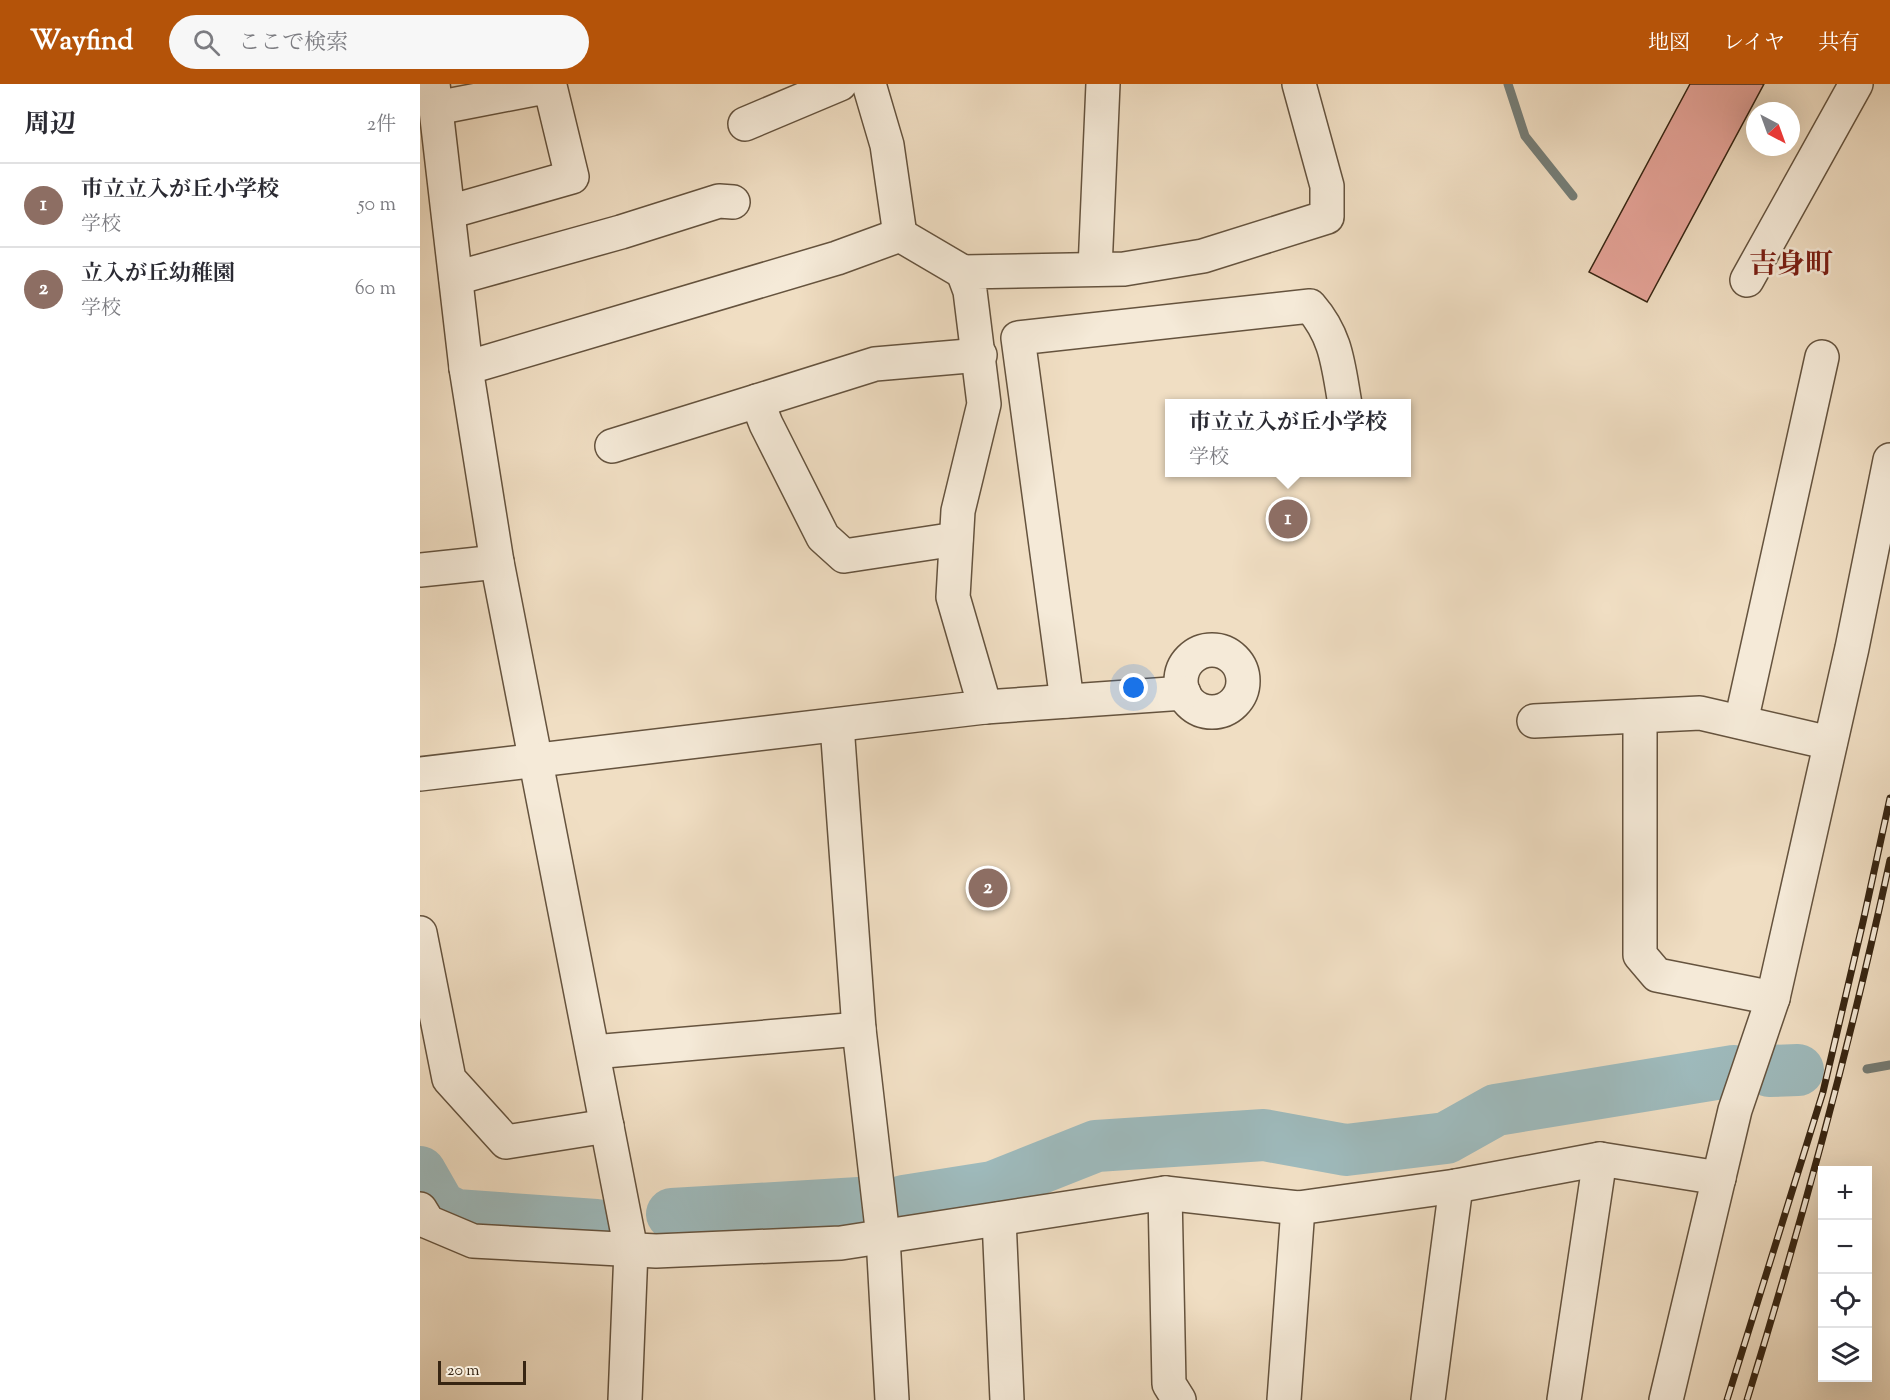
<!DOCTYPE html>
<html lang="ja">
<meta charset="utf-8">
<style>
body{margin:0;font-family:"Sorts Mill Goudy","Noto Serif JP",serif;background:#f7f7f7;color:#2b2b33}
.controls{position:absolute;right:18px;bottom:18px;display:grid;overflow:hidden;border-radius:0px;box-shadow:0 6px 24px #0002}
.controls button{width:54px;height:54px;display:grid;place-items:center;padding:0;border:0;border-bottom:2px solid #e1e1e2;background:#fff;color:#2b2b33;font:30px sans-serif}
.compass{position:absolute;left:1326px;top:18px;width:54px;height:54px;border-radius:50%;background:#fff;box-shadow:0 6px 24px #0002;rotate:139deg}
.scale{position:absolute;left:18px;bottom:15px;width:88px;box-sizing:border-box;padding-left:6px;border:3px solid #372512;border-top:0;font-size:16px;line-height:21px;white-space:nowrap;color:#372512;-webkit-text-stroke:4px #f5ead8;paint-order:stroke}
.you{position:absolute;left:714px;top:604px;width:21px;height:21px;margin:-15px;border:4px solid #fff;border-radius:50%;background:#1a73e8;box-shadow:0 0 0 9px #1a73e833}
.badge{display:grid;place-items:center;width:39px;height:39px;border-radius:50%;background:#b45309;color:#fff;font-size:20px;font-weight:700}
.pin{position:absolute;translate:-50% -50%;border:3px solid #fff;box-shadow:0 2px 6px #0006}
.popup{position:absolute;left:745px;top:315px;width:246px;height:78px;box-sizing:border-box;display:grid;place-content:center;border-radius:0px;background:#fff;filter:drop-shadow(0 2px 4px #0005);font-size:20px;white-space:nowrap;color:#7c7c81}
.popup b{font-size:22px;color:#2b2b33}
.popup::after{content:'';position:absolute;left:50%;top:100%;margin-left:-12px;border:12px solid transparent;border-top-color:#fff}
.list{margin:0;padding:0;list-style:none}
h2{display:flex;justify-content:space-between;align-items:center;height:78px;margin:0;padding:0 24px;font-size:26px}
h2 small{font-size:20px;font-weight:400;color:#7c7c81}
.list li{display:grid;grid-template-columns:39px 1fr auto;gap:18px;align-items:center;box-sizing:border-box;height:84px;padding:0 24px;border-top:2px solid #e1e1e2}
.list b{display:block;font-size:22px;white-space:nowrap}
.list p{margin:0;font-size:20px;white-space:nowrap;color:#7c7c81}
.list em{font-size:20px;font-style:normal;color:#7c7c81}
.icon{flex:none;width:33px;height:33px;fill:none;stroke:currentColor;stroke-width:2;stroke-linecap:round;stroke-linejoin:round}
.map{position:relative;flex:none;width:1470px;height:1316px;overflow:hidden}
header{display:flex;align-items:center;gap:36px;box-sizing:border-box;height:84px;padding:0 30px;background:#b45309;color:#fff}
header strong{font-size:28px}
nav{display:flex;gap:33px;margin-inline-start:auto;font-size:21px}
.search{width:420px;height:54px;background:#f7f7f7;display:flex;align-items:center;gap:15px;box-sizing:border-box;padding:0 21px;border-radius:33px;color:#7c7c81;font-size:22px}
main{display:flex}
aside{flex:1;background:#fff}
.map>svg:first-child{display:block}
</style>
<header>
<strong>Wayfind</strong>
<div class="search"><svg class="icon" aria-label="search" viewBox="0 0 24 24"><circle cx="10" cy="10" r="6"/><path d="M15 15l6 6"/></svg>ここで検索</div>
<nav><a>地図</a><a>レイヤ</a><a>共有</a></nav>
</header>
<main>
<aside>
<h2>周辺<small>2件</small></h2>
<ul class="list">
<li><span class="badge" style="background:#8d6e63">1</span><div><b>市立立入が丘小学校</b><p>学校</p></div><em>50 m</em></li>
<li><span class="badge" style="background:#8d6e63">2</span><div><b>立入が丘幼稚園</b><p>学校</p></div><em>60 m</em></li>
</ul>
</aside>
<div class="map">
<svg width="1470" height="1316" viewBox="0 0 1470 1316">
<rect width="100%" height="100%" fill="#f0dec3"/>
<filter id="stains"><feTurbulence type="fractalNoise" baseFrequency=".00333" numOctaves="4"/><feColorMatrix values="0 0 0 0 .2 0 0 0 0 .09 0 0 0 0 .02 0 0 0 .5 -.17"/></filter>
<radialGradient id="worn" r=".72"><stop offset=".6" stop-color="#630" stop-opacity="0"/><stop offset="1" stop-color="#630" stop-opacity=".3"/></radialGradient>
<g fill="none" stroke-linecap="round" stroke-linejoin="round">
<g stroke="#757e78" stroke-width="9">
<polyline points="1088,0 1105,52 1153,112"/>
<polyline points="1447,985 1470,981"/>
</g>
<g stroke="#9ebabc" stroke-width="52">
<polyline points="1349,987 1378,986"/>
<polyline points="0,1088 20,1123 36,1131 176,1141"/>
<polyline points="484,1117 573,1103 676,1062 844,1051 926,1066 1026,1054 1076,1026 1314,987"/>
<polyline points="252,1130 439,1119"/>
</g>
</g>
<polygon fill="#e5a398" stroke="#372512" stroke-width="1.5" points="1270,0 1344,0 1227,218 1169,188"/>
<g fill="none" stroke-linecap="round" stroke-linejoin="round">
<defs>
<g id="minor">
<polyline points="13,0 46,284 77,478 211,1166 205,1316"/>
<polyline points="449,0 467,61 480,151"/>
<polyline points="16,24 130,2 152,93 29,128"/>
<polyline points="325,40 420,0"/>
<polyline points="675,185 683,0"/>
<polyline points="36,194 201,148 299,117 313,118"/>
<polyline points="1327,196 1436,0"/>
<polyline points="46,284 417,174 480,151 543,188"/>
<polyline points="192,362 337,317"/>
<polyline points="536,455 424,472 403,453 346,340 337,317 455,280 560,271"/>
<polyline points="0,486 77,478"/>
<circle cx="792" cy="597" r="31"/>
<path d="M647 617 598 254 890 222C917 253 918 281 925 320"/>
<polyline points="565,623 764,609"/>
<polyline points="1220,632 1220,871 1237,891 1353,914"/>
<polyline points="1114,637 1280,629 1410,659"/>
<polyline points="1321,638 1402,273"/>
<polyline points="417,641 439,945 463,1153 472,1316"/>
<polyline points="0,690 565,623 533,513 538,427 564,320 550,207 543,188 704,185 783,172 907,133 907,102 879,0"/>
<polyline points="0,849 29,995 86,1058 187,1042"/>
<polyline points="173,968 439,945"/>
<polyline points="745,1109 749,1300 759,1316"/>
<polyline points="0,1125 8,1138 53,1157 236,1167 421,1159 745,1109 878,1124 1036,1102 1180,1075 1299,1094"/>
<polyline points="579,1135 587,1316"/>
<polyline points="864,1316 878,1124"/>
<polyline points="1008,1316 1036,1102"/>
<polyline points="1144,1316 1180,1075"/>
<polyline points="1246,1316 1315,1026 1353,914 1432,564 1470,376"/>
</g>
</defs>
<use href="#minor" stroke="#65533e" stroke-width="36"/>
<use href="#minor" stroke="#f5ead8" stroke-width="33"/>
<defs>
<g id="rail">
<polyline points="1307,1316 1403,1008 1443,838 1470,714"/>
<path d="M1327 1316C1382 1138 1431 958 1470 776"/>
</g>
</defs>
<use href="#rail" stroke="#372512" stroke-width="7"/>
<use href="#rail" stroke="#f5ead8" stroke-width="4.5" stroke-dasharray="14" stroke-linecap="butt"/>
</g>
<g text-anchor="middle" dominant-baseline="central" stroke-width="5" stroke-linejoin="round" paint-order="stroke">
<g font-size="28" font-weight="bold" fill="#7a1f14" stroke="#f5ead8">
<text x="1371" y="182">吉身町</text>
</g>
</g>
<rect width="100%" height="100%" filter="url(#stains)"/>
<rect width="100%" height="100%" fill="url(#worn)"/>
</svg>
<div class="controls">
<button>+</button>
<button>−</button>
<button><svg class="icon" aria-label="locate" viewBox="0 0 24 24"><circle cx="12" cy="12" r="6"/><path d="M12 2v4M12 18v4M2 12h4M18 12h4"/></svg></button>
<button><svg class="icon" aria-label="layers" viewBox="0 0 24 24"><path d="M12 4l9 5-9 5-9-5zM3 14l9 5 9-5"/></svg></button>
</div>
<svg class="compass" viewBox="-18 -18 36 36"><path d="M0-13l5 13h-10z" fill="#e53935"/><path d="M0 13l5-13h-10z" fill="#7c7c81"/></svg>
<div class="scale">20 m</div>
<div class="you"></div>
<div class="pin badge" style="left:868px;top:435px;background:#8d6e63">1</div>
<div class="popup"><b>市立立入が丘小学校</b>学校</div>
<div class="pin badge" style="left:568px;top:804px;background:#8d6e63">2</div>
</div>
</main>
